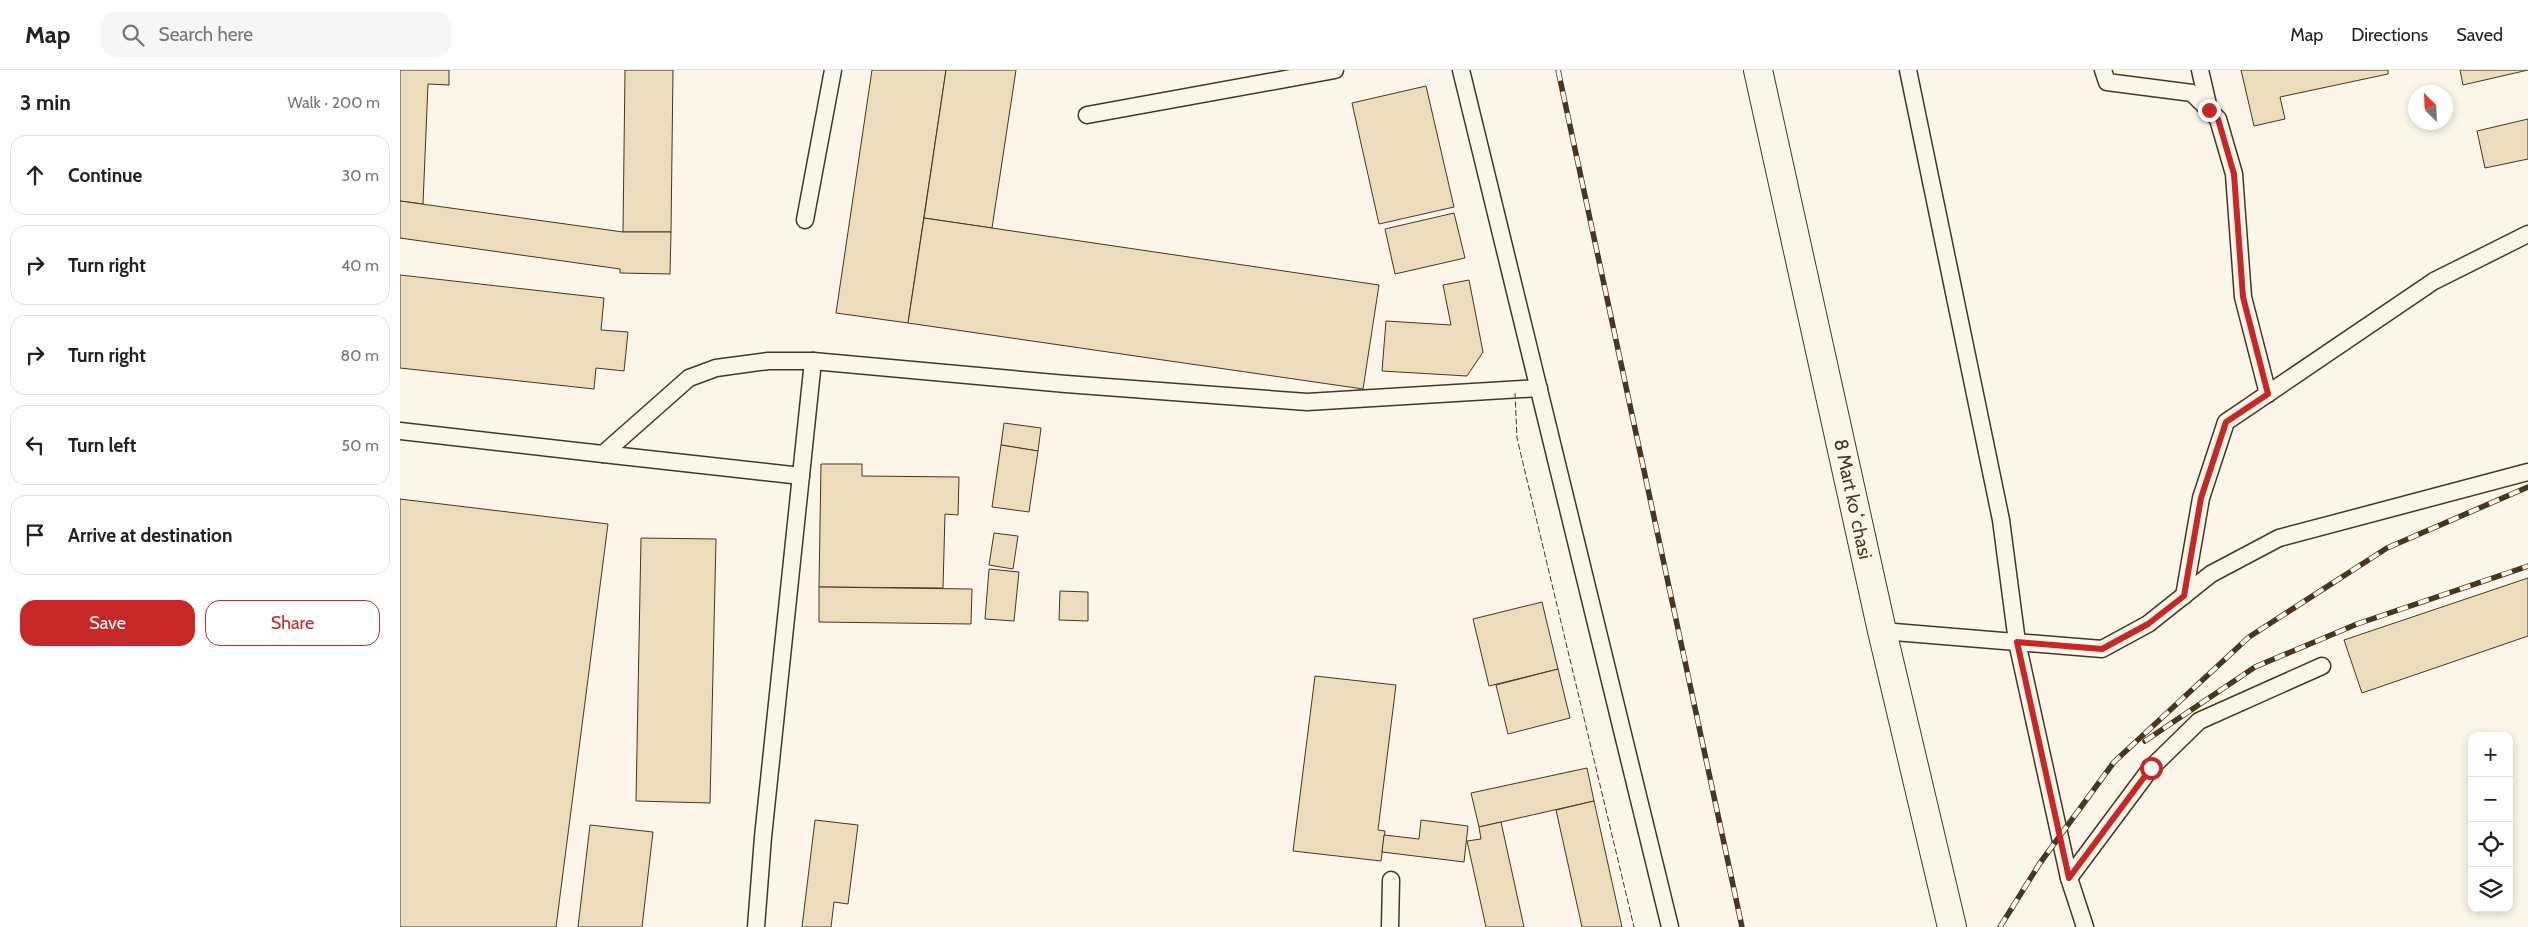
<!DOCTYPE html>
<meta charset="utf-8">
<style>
body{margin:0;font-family:Cabin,sans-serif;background:#f6f6f6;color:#222}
.controls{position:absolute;right:15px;bottom:15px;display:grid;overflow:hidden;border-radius:10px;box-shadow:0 2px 8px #0003}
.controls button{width:45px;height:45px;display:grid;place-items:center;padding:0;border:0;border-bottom:1px solid #e0e0e0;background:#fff;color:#222;font:25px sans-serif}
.compass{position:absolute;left:2008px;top:15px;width:45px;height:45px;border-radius:50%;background:#fff;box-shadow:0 2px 8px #0003;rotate:336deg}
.stop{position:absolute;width:15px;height:15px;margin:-11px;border:4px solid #c62828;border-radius:50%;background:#fff}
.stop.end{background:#c62828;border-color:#fff;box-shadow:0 1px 5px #0008}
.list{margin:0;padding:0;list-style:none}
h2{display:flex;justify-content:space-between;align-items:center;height:65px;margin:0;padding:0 20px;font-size:21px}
h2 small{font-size:16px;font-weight:400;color:#767676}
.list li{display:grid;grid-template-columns:32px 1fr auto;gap:15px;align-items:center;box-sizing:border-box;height:80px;margin:0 10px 10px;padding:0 10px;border:1px solid #e0e0e0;border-radius:15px}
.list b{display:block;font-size:19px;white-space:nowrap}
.list em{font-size:16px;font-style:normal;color:#767676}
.actions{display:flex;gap:10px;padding:15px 20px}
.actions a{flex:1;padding:11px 0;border:1px solid #c62828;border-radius:15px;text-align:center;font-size:18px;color:#c62828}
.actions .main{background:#c62828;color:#fff}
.icon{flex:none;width:28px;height:28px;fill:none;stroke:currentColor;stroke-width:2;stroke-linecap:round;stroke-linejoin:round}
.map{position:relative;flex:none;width:2128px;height:857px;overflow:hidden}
header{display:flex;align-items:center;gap:30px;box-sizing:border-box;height:70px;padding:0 25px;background:#fff;border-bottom:1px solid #e0e0e0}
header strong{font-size:24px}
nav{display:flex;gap:28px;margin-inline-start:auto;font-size:18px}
.search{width:350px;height:45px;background:#f6f6f6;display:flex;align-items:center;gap:12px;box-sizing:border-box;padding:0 18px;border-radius:15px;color:#767676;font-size:19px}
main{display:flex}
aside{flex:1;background:#fff}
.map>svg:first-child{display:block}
</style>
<header>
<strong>Map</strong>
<div class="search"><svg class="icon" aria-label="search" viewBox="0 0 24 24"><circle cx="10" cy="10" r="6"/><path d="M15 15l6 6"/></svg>Search here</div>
<nav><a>Map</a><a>Directions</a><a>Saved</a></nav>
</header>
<main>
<aside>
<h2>3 min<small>Walk · 200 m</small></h2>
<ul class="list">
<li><svg class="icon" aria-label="ahead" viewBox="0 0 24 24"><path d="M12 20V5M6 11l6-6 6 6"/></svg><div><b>Continue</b></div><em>30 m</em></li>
<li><svg class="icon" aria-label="right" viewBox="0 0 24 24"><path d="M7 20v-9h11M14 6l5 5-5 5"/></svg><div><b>Turn right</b></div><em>40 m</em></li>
<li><svg class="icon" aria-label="right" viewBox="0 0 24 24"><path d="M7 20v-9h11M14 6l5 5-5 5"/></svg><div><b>Turn right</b></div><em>80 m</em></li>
<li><svg class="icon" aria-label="left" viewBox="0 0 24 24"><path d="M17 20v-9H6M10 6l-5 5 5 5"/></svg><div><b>Turn left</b></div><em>50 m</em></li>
<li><svg class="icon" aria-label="arrive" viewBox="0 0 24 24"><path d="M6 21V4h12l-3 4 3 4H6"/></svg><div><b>Arrive at destination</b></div></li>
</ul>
<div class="actions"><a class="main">Save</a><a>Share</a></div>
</aside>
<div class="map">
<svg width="2128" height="857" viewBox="0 0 2128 857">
<rect width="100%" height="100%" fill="#fbf6e9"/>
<g fill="#ecdcbc" stroke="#4a3520">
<polygon points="0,0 49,0 49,15 28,14 23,134 0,131"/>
<polygon points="225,0 273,0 271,162 223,162"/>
<polygon points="472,0 546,0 508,253 436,243"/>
<polygon points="546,0 616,0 592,158 524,148"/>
<polygon points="1841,0 1988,0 1988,4 1880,27 1885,49 1854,56"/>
<polygon points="2060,0 2128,0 2063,15"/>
<polygon points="1026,16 1054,137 979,154 952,33"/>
<polygon points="2128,49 2128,89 2085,98 2077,61"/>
<polygon points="0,131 223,162 271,162 270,204 220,203 220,199 0,168"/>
<polygon points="1054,143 1065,188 995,204 985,159"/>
<polygon points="524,148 979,215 963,319 508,253"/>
<polygon points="0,205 204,228 201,260 228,262 224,301 196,298 194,319 0,298"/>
<polygon points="1069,210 1083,282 1067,306 982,301 986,251 1051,255 1043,215"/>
<polygon points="604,353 641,358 638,381 601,375"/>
<polygon points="601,375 638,381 629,442 592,437"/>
<polygon points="421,394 462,394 462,406 559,407 558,445 545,444 543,518 419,517"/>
<polygon points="0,429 208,454 156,857 0,857"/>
<polygon points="594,463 618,466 613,499 589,495"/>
<polygon points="241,468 316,469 310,733 236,731"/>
<polygon points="589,499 619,502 614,551 585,549"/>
<polygon points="2128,508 2128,566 1962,623 1944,570"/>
<polygon points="419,517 572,519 571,554 419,552"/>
<polygon points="660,521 688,522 688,551 659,550"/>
<polygon points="1142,532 1158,599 1089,616 1073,549"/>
<polygon points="1158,599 1170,648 1108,664 1096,615"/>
<polygon points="915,606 996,615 978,760 985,761 981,791 893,781"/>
<polygon points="1187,698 1194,731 1079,757 1071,723"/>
<polygon points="1194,731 1222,857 1182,857 1156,740"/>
<polygon points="415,750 458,755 448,834 434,832 431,857 402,857"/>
<polygon points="1021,750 1068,756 1064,792 982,782 984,765 1019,769"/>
<polygon points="1101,752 1124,857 1086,857 1067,771 1081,769 1079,757"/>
<polygon points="190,755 253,762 242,857 178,857"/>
</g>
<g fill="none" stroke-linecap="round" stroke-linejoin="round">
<defs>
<g id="service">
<polyline points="1061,0 1270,857"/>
<polyline points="1508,0 1601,450 1617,572 1669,808 1685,857"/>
<polyline points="1703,0 1707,12 1792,23 1818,49 1834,104 1843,227 1868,324"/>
<polyline points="1800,0 1809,39"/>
<polyline points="687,45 935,0"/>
<polyline points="405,150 433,0"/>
<polyline points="0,361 203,384 289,308 316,298 368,291 413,291 666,314 907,332 1139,318"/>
<polyline points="203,384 401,406"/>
<polyline points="1784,526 1801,428 1826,352 2034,211 2128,164"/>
<polyline points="1482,561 1702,579 1748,554 1811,504 1879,468 2128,402"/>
<polyline points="1669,808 1751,698 1799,651 1922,596"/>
<polyline points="356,857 363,767 413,291"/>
<polyline points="990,857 991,810"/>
</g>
<polyline id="minor" points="1358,0 1482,561 1552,857"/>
</defs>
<use href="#service" stroke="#4a3520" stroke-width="19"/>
<use href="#minor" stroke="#4a3520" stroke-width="30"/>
<use href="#service" stroke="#fbf6e9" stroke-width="16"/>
<use href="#minor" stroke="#fbf6e9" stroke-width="28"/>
<defs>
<g id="rail">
<polyline points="1158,0 1342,857"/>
<polyline points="1745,671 1855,597 1957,554 2128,496"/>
<polyline points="1600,857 1640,793 1714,692 1849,567 1987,478 2128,417"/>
</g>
</defs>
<use href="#rail" stroke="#4a3520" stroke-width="5.5"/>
<use href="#rail" stroke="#fbf6e9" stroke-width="4" stroke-dasharray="11" stroke-linecap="butt"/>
<polyline stroke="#4a3520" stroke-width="1" stroke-dasharray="6 2.5" stroke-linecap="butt" points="1115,323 1117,368 1234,857"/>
</g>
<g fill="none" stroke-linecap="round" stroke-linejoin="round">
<polyline stroke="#c62828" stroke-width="6" points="1751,698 1669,808 1617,572 1702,579 1748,554 1784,526 1801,428 1826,352 1868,324 1843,227 1834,104 1818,49 1809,40"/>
</g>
<g text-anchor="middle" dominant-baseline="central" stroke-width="4" stroke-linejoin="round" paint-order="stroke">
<g font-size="19" fill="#4a3520" stroke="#fbf6e9">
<text transform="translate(1453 429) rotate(78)">8 Mart koʻchasi</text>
</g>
</g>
</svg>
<div class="controls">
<button>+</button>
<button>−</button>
<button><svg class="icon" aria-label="locate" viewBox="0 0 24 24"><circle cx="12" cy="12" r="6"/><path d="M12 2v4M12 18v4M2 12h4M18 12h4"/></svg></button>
<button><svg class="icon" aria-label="layers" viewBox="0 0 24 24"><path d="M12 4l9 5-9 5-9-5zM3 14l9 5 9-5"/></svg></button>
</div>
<svg class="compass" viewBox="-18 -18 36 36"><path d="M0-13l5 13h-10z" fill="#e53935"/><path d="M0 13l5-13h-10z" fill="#767676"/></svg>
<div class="stop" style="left:1751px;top:698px"></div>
<div class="stop end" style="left:1809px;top:40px"></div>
</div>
</main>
